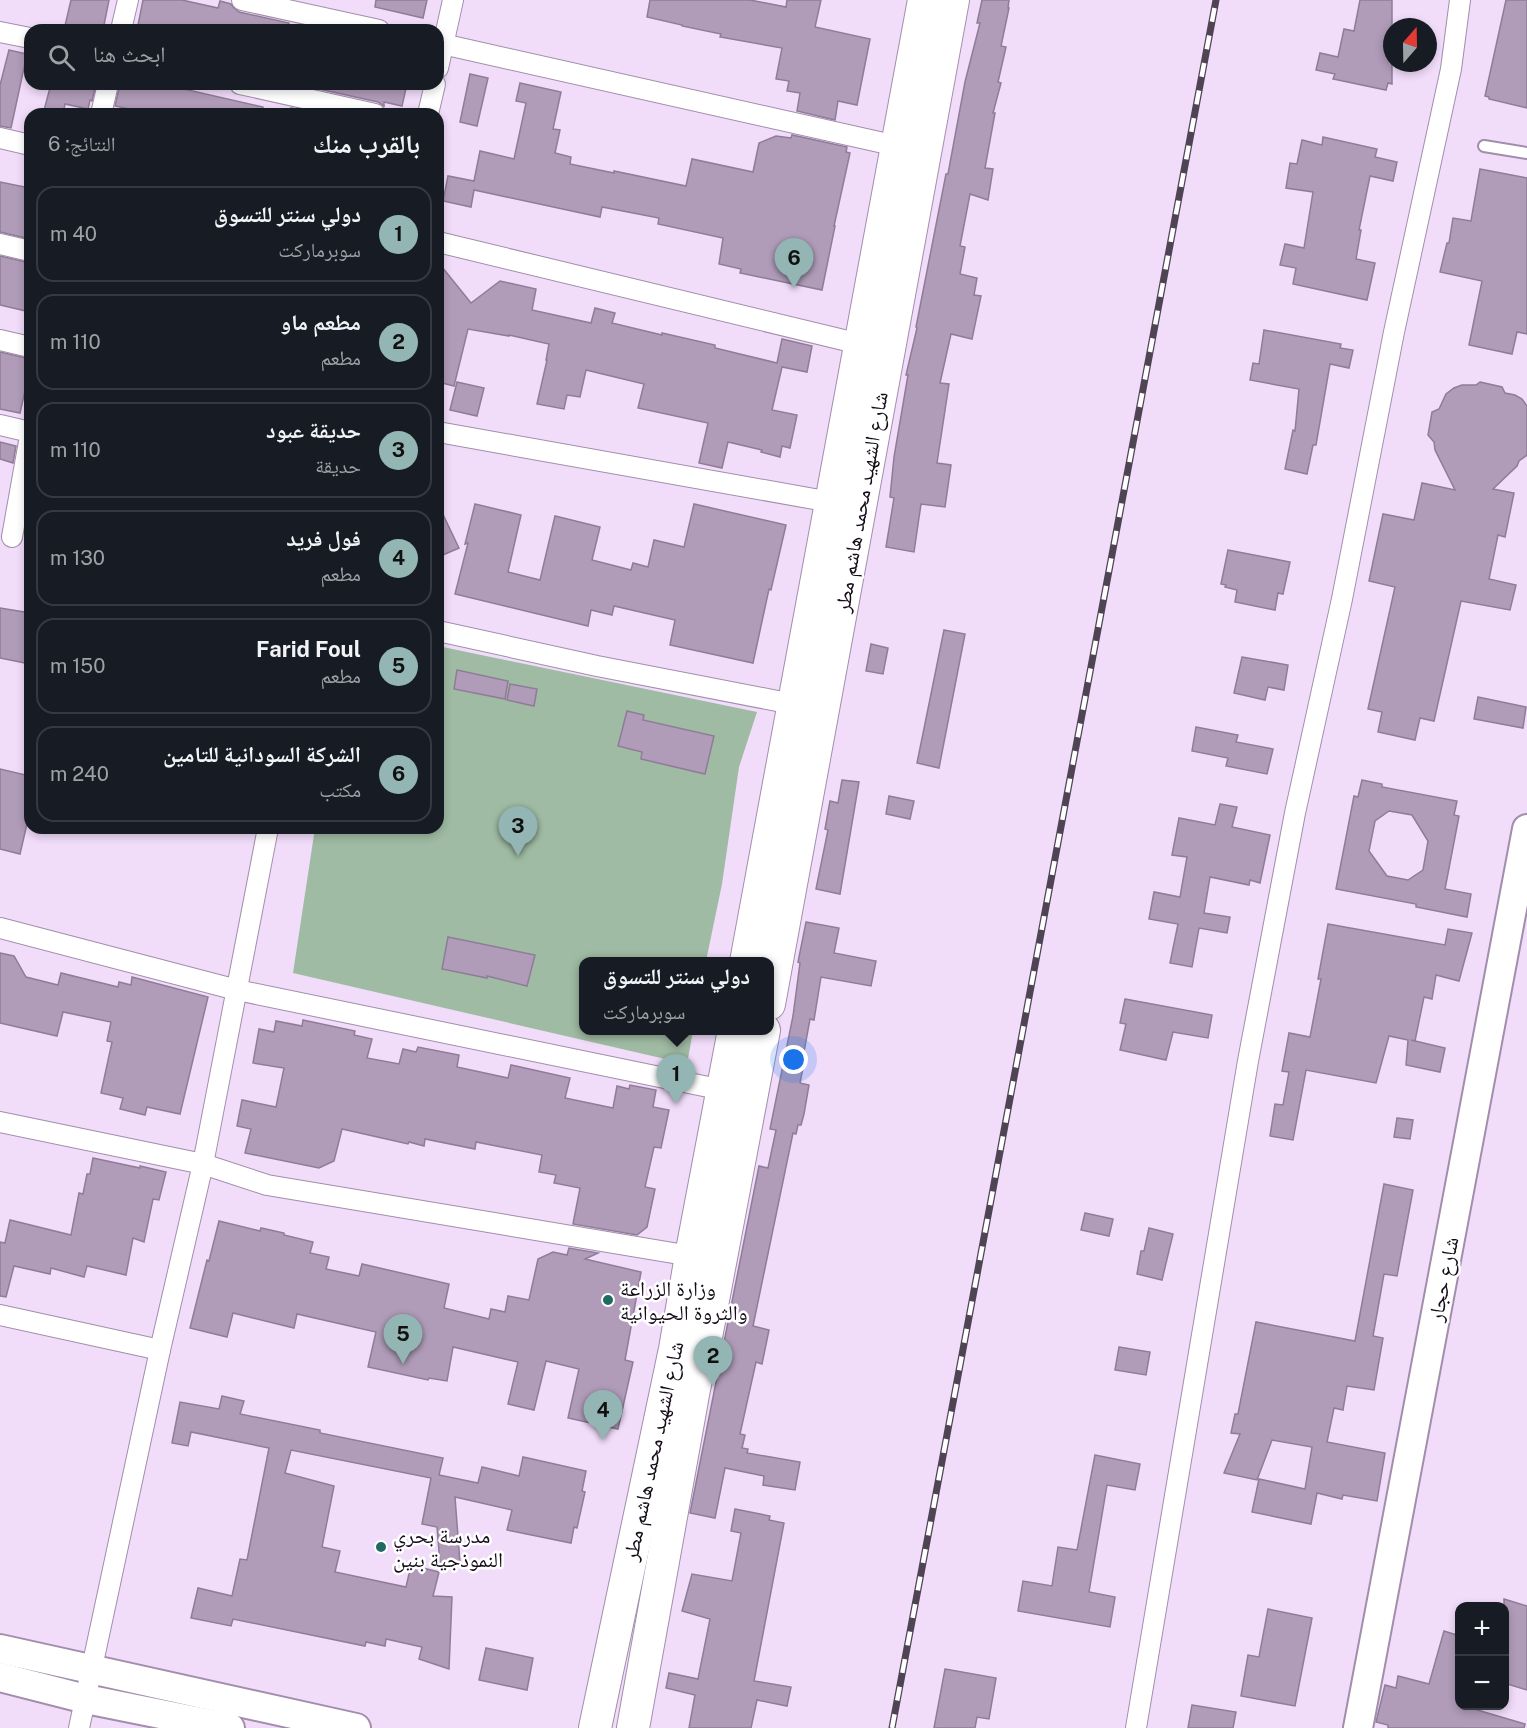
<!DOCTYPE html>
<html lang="ar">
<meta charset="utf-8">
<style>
body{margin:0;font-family:"Public Sans","Noto Naskh Arabic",sans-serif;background:#20242c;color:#f1f3f6;direction:rtl}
.controls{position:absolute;right:18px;bottom:18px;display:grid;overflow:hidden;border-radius:12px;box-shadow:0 3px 9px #0003}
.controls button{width:54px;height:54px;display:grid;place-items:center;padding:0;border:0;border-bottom:2px solid #363941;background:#171b24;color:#f1f3f6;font:30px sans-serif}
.compass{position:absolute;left:1383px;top:18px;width:54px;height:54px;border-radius:50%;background:#171b24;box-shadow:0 3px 9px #0003;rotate:20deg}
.you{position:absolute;left:794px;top:1060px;width:21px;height:21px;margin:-15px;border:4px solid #fff;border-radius:50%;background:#1a73e8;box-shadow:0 0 0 9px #1a73e833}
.badge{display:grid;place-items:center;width:39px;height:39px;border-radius:50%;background:#93b5b3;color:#111;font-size:20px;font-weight:700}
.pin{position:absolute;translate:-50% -50px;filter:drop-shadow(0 2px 3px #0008)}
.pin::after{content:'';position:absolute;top:32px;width:21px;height:18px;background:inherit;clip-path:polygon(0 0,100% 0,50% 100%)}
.popup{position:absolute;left:579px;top:957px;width:195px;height:78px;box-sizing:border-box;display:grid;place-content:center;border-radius:12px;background:#171b24;filter:drop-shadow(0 2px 4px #0005);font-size:20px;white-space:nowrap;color:#9ea1a6}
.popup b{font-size:22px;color:#f1f3f6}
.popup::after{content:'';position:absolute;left:50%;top:100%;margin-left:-12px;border:12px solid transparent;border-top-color:#171b24}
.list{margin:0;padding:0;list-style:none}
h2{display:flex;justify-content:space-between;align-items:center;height:78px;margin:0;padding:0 24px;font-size:26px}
h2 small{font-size:20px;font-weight:400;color:#9ea1a6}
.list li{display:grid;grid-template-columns:39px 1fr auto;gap:18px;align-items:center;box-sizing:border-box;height:96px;margin:0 12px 12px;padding:0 12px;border:2px solid #363941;border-radius:18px}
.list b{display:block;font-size:22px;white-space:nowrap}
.list p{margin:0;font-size:20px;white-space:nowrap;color:#9ea1a6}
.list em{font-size:20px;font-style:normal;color:#9ea1a6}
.icon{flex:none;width:33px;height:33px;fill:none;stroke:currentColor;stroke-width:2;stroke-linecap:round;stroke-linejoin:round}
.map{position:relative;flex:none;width:1527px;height:1728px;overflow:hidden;direction:ltr}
.search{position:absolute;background:#171b24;box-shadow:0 3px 9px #0003;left:24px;top:24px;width:420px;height:66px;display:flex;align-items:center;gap:15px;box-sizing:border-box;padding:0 21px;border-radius:18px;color:#9ea1a6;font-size:22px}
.panel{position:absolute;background:#171b24;box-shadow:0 3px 9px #0003;left:24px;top:108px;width:420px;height:726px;border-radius:18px;direction:rtl}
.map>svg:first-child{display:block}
</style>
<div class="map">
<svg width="1527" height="1728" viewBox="0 0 1527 1728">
<rect width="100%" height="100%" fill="#f1dcfa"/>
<polygon fill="#9fbba3" points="438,646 757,712 739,767 722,884 706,961 583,962 583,1030 693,1031 687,1064 293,973 315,828 438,828"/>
<g fill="#b09cb9" stroke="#8f7c97" stroke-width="1.5" fill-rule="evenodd">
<polygon points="71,0 109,0 103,30 64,30"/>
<polygon points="143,0 182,0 218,8 220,1 231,4 234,8 239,12 289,23 288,30 137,30"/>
<polygon points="376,0 427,0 423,18 375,7"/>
<polygon points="650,0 750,0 786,7 787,0 821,0 815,27 870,39 857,105 838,101 835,120 797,111 800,93 787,91 789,81 776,79 782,48 720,37 721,34 682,26 682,25 647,17"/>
<polygon points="982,0 1009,0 1008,8 1009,8 1001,46 1006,47 998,82 1001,83 993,113 995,113 985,168 993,169 988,200 970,194 960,246 965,247 960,274 977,278 974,295 981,296 972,339 951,334 940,383 949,384 937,463 951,465 945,507 921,504 914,552 886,547 894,498 890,497 894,457 908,375 906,375 917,328 916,327 946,174 948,174 965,82 980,23 977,23"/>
<polygon points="1360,0 1392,0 1392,84 1388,83 1386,90 1333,79 1335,74 1316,70 1320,53 1338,57 1344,29 1354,31"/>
<polygon points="1506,0 1527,0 1527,108 1489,99 1489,97 1485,96"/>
<polygon points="9,50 27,54 11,128 0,126 0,85"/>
<polygon points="470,74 488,78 477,126 460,122"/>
<polygon points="520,83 561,92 553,129 560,130 555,153 571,157 570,164 614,173 614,171 686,186 692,159 753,172 759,143 776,136 791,138 792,135 847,147 846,152 850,153 834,226 835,226 822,290 740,273 741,269 719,264 723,238 658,224 659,218 602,207 600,217 474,190 471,207 443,201 448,176 474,181 480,151 514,159 526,103 516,101"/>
<polygon points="51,84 96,84 92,101 90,100 88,109 65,104 63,114 43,114"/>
<polygon points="120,84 175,84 175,87 263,107 263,114 153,114 115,106"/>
<polygon points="296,84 407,84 402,106 384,102 384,106 378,102"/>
<polygon points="291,108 320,114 290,114"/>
<polygon points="1323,137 1377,149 1375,157 1397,162 1393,181 1370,176 1359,230 1361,230 1356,259 1375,263 1367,300 1293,284 1296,268 1280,265 1285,244 1304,248 1313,192 1286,188 1290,163 1297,164 1302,140 1322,145"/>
<polygon points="1480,169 1527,178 1527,334 1517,332 1512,354 1469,345 1482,281 1440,272 1447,243 1449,243 1453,218 1471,221"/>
<polygon points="0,182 30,188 30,239 0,232"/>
<polygon points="0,256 30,263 30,312 0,305"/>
<polygon points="438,262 471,303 500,281 536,289 532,310 591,323 595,308 615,313 612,323 662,335 662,333 715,345 715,348 777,363 782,339 812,346 807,372 782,367 772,410 797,415 790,448 782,446 780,457 761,452 762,450 728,442 722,468 699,463 708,423 638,408 644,384 586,370 580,397 567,395 564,409 537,404 547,360 546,360 549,344 509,335 509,336 468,329 454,386 438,382"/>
<polygon points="1264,330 1341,344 1340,348 1353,350 1349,368 1330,364 1316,445 1313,445 1307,474 1285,469 1293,430 1295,431 1299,389 1250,380 1253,363 1259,364"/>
<polygon points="0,352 30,359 30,369 20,413 0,409"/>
<polygon points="457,382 484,388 477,416 450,410"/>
<polygon points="1480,382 1502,387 1505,393 1515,395 1522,399 1527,406 1527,455 1519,461 1517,466 1493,489 1514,493 1505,537 1498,535 1489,579 1516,585 1510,610 1461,601 1434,721 1420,718 1415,740 1378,732 1382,712 1368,709 1395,587 1369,581 1383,514 1414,520 1422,483 1455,490 1435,450 1434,442 1428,435 1432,412 1439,409 1446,394 1454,388 1462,385 1476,385"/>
<polygon points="0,442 16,446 13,463 0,459"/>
<polygon points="438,504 459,548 438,557"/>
<polygon points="475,504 521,515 508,572 540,580 555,516 600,527 592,560 631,570 633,563 648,567 654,540 684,547 694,504 786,525 771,590 769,589 753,663 670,645 675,620 614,606 612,615 591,610 588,626 455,594 468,543 465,544"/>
<polygon points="1228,550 1290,562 1283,594 1278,593 1275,610 1235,602 1237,590 1225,587 1226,585 1221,584"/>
<polygon points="0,608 30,613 30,664 0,658"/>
<polygon points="944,630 965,634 939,768 917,763"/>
<polygon points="871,644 888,648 883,674 866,671"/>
<polygon points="1242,657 1288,665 1284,690 1268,687 1265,700 1234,693"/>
<polygon points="457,670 508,681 505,699 454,689"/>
<polygon points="510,684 537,689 534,706 507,700"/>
<polygon points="1478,697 1526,707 1523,728 1474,719"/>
<polygon points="627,711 644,715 643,720 714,736 705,774 641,759 642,752 618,746"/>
<polygon points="1196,727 1238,735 1236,742 1273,749 1267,774 1226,766 1228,758 1192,751"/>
<polygon points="0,769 30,776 30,811 20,854 0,849"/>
<polygon points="842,780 859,782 840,894 816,889 828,830 825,829 830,801 838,803"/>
<path d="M1362 780 1382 784V787L1457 801 1454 815 1459 816 1445 889 1471 894 1467 917 1416 907V904L1336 889 1354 796 1358 797ZM1389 811 1412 815 1428 841 1423 870 1408 880 1387 876 1369 851 1375 821Z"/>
<polygon points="889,796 914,801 910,819 886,814"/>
<polygon points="1220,804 1237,807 1232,827 1270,835 1260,883 1250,880 1249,885 1210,877 1204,913 1230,917 1227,933 1199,928 1192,967 1170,963 1178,924 1149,919 1154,892 1180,897 1187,857 1172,855 1179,818 1215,825"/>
<polygon points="806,922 839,928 834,953 876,961 871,986 821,977 814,1020 810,1019 801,1068 803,1068 800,1083 809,1085 804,1114 801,1125 798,1125 796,1134 793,1133 753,1326 769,1330 762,1364 756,1362 740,1434 745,1435 742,1448 748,1449 747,1453 800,1462 795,1490 763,1485 764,1476 725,1468 715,1518 690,1513 759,1166 768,1168 776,1130 770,1129 793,1016 800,963 798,962"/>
<polygon points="1328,924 1445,945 1448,929 1472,933 1459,981 1436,975 1432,999 1424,997 1415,1041 1411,1040 1445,1048 1440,1072 1406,1065 1408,1040 1389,1036 1376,1083 1306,1070 1293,1140 1270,1136 1275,1104 1283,1105 1289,1072 1282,1071 1289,1033 1310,1037 1321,979 1318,979"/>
<polygon points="448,937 535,955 527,986 487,976 487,978 442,969"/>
<polygon points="0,953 14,956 26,977 58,985 61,973 118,987 119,982 131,985 132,977 208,997 180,1114 147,1107 145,1115 120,1109 123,1098 101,1093 112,1042 107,1041 111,1022 63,1012 57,1036 0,1023"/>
<polygon points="1125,999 1212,1015 1208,1038 1173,1032 1166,1060 1120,1050 1126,1024 1120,1023"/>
<polygon points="303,1020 355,1031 354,1035 372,1039 367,1058 399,1064 403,1049 416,1052 418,1047 459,1055 457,1067 508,1078 511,1065 570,1078 565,1098 613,1108 617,1086 629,1089 630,1085 656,1090 653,1107 669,1110 661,1148 654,1147 645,1187 655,1189 647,1227 637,1235 573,1224 580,1188 554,1183 556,1175 539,1172 542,1155 476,1142 475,1149 425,1139 424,1146 409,1142 408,1144 342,1129 334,1161 319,1168 245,1153 251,1129 237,1126 242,1100 276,1107 284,1068 253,1063 259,1029 274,1032 276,1021 302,1026"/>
<polygon points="1397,1118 1413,1120 1410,1139 1394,1137"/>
<polygon points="93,1158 140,1168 140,1166 166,1172 159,1200 153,1199 144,1242 133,1238 126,1275 87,1266 84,1277 51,1268 50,1274 14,1266 6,1297 0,1296 0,1242 5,1243 10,1220 71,1235 79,1193 83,1194 87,1174 90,1174"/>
<polygon points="1384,1184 1413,1190 1397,1276 1384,1274 1373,1336 1383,1338 1374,1390 1347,1386 1343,1410 1334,1408 1327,1442 1385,1453 1377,1501 1343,1495 1342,1499 1317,1493 1311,1524 1252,1512 1259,1479 1305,1489 1312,1447 1272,1440 1257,1480 1224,1473 1240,1434 1231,1433 1235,1414 1238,1414 1256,1322 1355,1341"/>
<polygon points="1085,1213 1113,1219 1109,1236 1081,1230"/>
<polygon points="219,1221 260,1231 261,1228 284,1233 284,1235 313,1242 310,1253 329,1257 326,1269 359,1276 362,1264 449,1284 444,1308 489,1319 491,1309 505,1312 508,1296 529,1300 538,1259 553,1252 567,1255 569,1248 598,1253 585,1259 641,1272 625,1360 633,1362 618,1429 568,1418 579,1369 546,1361 534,1410 508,1404 518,1362 453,1347 447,1381 429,1378 428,1380 368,1367 376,1332 297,1314 294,1328 233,1313 227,1337 190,1328 207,1260 209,1261"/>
<polygon points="1149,1228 1173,1234 1162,1280 1137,1274 1141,1251 1144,1251"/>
<polygon points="1119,1347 1150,1352 1146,1375 1115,1370"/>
<polygon points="222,1396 244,1401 240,1414 320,1430 320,1433 443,1458 439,1475 478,1483 482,1467 519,1476 523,1457 586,1471 582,1491 585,1492 577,1528 574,1527 571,1543 507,1530 512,1510 455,1497 460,1563 440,1564 437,1527 422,1524 431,1478 291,1450 285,1473 334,1486 322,1547 340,1551 335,1572 406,1587 411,1565 439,1572 433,1596 452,1597 449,1669 419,1659 422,1647 386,1639 385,1646 366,1642 365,1646 233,1619 231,1626 191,1618 198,1588 232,1596 240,1559 247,1560 269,1448 191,1432 188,1446 172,1443 180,1402 219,1409"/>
<polygon points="1095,1455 1140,1464 1135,1490 1107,1485 1089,1592 1115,1597 1110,1627 1018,1611 1023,1581 1052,1586 1058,1547 1077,1550"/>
<polygon points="735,1509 770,1516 769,1520 784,1523 754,1681 791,1687 787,1706 757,1700 751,1728 689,1728 695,1695 666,1688 669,1673 698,1679 710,1619 682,1611 692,1574 732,1581 741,1533 731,1531"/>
<polygon points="1504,1599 1527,1606 1527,1690 1504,1683"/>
<polygon points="1268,1609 1312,1618 1295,1706 1241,1696 1248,1655 1259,1657"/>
<polygon points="1444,1631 1460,1636 1460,1706 1464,1706 1525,1724 1524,1728 1388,1728 1388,1725 1376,1722 1385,1685 1396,1688 1398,1676 1429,1684"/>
<polygon points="486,1648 533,1658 527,1690 479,1680"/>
<polygon points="945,1669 996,1678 989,1719 977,1717 975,1728 934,1728"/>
<polygon points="1192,1705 1236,1712 1233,1728 1188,1728"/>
</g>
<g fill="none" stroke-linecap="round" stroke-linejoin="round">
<defs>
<polyline id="lane" points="1484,146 1527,153"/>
<g id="street">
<polyline points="242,0 379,30"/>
<polyline points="121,30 128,0"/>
<polyline points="0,32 30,38"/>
<polyline points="438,43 897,146"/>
<polyline points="438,68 453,0"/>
<polyline points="240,84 375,114"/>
<polyline points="101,114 108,84"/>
<polyline points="428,114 435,84"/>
<polyline points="0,138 30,145"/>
<polyline points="438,242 860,344"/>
<polyline points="0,244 30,251"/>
<polyline points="0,340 30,347"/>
<polyline points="0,425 30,432"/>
<polyline points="438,432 831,502"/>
<polyline points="12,537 30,436"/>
<polyline points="438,631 597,666 803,706"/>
<polyline points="0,928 237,990 723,1090"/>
<polyline points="0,1122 203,1164 267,1185 691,1256"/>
<polyline points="0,1315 160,1350"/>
<polyline points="79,1728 160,1350 203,1164 268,828"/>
<polyline points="1136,1728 1248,1061 1295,813 1342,599 1394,332 1451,69 1460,0"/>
</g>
<g id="secondary">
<polyline points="0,1649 356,1728"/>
<polyline points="0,1677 86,1699 230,1728"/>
<polyline points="1358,1728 1527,829"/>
</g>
<g id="primary">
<polyline points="746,962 924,0"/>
<polyline points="769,1004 953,0"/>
<polyline points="595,1728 675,1349 691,1256 734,1030"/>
<polyline points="633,1728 694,1389 706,1337 764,1030"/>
</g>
</defs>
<use href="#lane" stroke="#a28eab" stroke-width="14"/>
<use href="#street" stroke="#a28eab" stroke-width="22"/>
<use href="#secondary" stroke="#a28eab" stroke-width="32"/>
<use href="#primary" stroke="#a28eab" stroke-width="34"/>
<use href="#lane" stroke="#fff" stroke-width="10"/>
<use href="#street" stroke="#fff" stroke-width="20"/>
<use href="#secondary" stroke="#fff" stroke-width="28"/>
<use href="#primary" stroke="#fff" stroke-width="32"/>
<defs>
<polyline id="rail" points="892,1728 1216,0"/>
</defs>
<use href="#rail" stroke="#4f4454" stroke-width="7"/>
<use href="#rail" stroke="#fff" stroke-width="4.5" stroke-dasharray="14" stroke-linecap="butt"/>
</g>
<g fill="#206a62" stroke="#fff" stroke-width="2">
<circle cx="608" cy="1300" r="6"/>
<circle cx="381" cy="1547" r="6"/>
</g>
<g text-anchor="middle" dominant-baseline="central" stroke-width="5" stroke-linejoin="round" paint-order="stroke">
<g font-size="21" fill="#140c17" stroke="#fff">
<text transform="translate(861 502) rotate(-80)">شارع الشهيد محمد هاشم مطر</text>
<text transform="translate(1443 1279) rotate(-79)">شارع حجار</text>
<text transform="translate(653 1451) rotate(-78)">شارع الشهيد محمد هاشم مطر</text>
</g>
<g font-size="21" fill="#140c17" stroke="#fff" text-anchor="start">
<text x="620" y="1288">وزارة الزراعة<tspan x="620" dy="24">والثروة الحيوانية</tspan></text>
<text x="393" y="1535">مدرسة بحري<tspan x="393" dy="24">النموذجية بنين</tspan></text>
</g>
</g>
</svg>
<div class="controls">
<button>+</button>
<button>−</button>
</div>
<svg class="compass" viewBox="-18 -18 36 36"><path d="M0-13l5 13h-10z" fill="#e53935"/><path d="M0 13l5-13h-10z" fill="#9ea1a6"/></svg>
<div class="you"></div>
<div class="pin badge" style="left:676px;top:1104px">1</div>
<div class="popup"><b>دولي سنتر للتسوق</b>سوبرماركت</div>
<div class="pin badge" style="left:713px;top:1386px">2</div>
<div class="pin badge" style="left:518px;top:856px">3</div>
<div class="pin badge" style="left:603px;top:1440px">4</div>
<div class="pin badge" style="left:403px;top:1364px">5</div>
<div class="pin badge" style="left:794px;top:288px">6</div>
<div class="search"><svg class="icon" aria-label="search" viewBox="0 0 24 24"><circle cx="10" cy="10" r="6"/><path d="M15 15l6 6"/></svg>ابحث هنا</div>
<section class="panel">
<h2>بالقرب منك<small>النتائج: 6</small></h2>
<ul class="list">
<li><span class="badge">1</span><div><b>دولي سنتر للتسوق</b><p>سوبرماركت</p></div><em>40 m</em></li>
<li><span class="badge">2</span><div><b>مطعم ماو</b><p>مطعم</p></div><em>110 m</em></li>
<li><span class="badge">3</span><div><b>حديقة عبود</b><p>حديقة</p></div><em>110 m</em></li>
<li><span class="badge">4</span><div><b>فول فريد</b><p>مطعم</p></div><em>130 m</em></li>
<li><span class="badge">5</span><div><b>Farid Foul</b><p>مطعم</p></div><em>150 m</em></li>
<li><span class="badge">6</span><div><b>الشركة السودانية للتامين</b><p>مكتب</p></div><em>240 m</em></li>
</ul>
</section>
</div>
